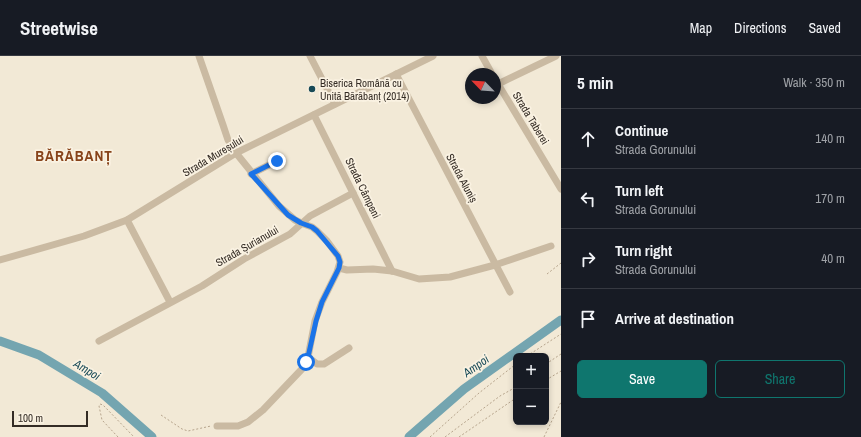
<!DOCTYPE html>
<meta charset="utf-8">
<style>
body{margin:0;font-family:"Archivo Narrow",sans-serif;background:#20242c;color:#f1f3f6}
.controls{position:absolute;right:12px;bottom:12px;display:grid;overflow:hidden;border-radius:6px;box-shadow:0 2px 6px #0003}
.controls button{width:36px;height:36px;display:grid;place-items:center;padding:0;border:0;border-bottom:1px solid #363941;background:#171b24;color:#f1f3f6;font:20px sans-serif}
.compass{position:absolute;left:465px;top:12px;width:36px;height:36px;border-radius:50%;background:#171b24;box-shadow:0 2px 6px #0003;rotate:295deg}
.scale{position:absolute;left:12px;bottom:10px;width:76px;box-sizing:border-box;padding-left:4px;border:2px solid #342c25;border-top:0;font-size:11px;line-height:14px;white-space:nowrap;color:#342c25;-webkit-text-stroke:3px #faf2e2;paint-order:stroke}
.stop{position:absolute;width:12px;height:12px;margin:-9px;border:3px solid #1a73e8;border-radius:50%;background:#fff}
.stop.end{background:#1a73e8;border-color:#fff;box-shadow:0 1px 4px #0008}
.list{margin:0;padding:0;list-style:none}
h2{display:flex;justify-content:space-between;align-items:center;height:52px;margin:0;padding:0 16px;font-size:17px}
h2 small{font-size:13px;font-weight:400;color:#9ea1a6}
.list li{display:grid;grid-template-columns:26px 1fr auto;gap:12px;align-items:center;box-sizing:border-box;height:60px;padding:0 16px;border-top:1px solid #363941}
.list b{display:block;font-size:15px;white-space:nowrap}
.list p{margin:0;font-size:13px;white-space:nowrap;color:#9ea1a6}
.list em{font-size:13px;font-style:normal;color:#9ea1a6}
.actions{display:flex;gap:8px;padding:12px 16px}
.actions a{flex:1;padding:9px 0;border:1px solid #0f766e;border-radius:6px;text-align:center;font-size:14px;color:#0f766e}
.actions .main{background:#0f766e;color:#fff}
.icon{flex:none;width:22px;height:22px;fill:none;stroke:currentColor;stroke-width:2;stroke-linecap:round;stroke-linejoin:round}
.map{position:relative;flex:none;width:561px;height:381px;overflow:hidden}
header{display:flex;align-items:center;gap:24px;box-sizing:border-box;height:56px;padding:0 20px;background:#171b24;border-bottom:1px solid #363941}
header strong{font-size:19px}
nav{display:flex;gap:22px;margin-inline-start:auto;font-size:14px}
main{display:flex}
aside{flex:1;background:#171b24}
.map>svg:first-child{display:block}
</style>
<header>
<strong>Streetwise</strong>
<nav><a>Map</a><a>Directions</a><a>Saved</a></nav>
</header>
<main>
<div class="map">
<svg width="561" height="381" viewBox="0 0 561 381">
<rect width="100%" height="100%" fill="#f2e9d6"/>
<g fill="none" stroke-linecap="round" stroke-linejoin="round">
<g stroke="#74a5b0" stroke-width="9">
<polyline points="0,285 39,299 102,337 152,381"/>
<polyline points="409,381 464,333 561,264"/>
</g>
<g stroke="#b6a48c" stroke-width="1" stroke-dasharray="2 2" stroke-linecap="butt">
<polyline points="547,218 561,207"/>
<polyline points="527,300 561,278"/>
<polyline points="546,308 561,298"/>
<polyline points="546,324 561,315"/>
<polyline points="161,359 182,373 188,375 211,370"/>
<polyline points="118,381 102,364 99,350 100,348 103,349 134,381"/>
<polyline points="430,381 479,337 516,308"/>
<polyline points="445,381 500,340 516,331"/>
<polyline points="459,381 516,342"/>
<polyline points="544,381 561,346"/>
</g>
<g stroke="#cabaa2" stroke-width="7">
<polyline points="199,0 223,69 228,84 236,97 279,150 295,164 301,167 312,171 317,175 327,185 338,200 340,206 337,216 322,246 315,265 308,301 302,313 263,354 248,366 238,370 217,370"/>
<polyline points="310,0 335,48"/>
<polyline points="482,0 492,18"/>
<polyline points="396,18 510,236"/>
<polyline points="495,23 561,133"/>
<polyline points="498,28 556,0"/>
<polyline points="314,59 392,215"/>
<polyline points="251,118 277,105"/>
<polyline points="127,164 170,246"/>
<polyline points="0,204 84,180 127,164 236,97 433,0"/>
<polyline points="339,212 347,214 373,213 392,215 419,223 450,221 495,209 551,190"/>
<polyline points="99,285 202,230 244,203 290,178 310,160 353,137"/>
<polyline points="308,301 317,308 324,308 349,292"/>
</g>
</g>
<g fill="none" stroke-linecap="round" stroke-linejoin="round">
<polyline stroke="#1a73e8" stroke-width="5" points="277,105 251,118 288,159 301,167 312,171 317,175 338,200 340,206 339,212 322,246 316,265 308,301 306,306"/>
</g>
<circle fill="#184a57" stroke="#faf2e2" stroke-width="1.5" cx="312" cy="33" r="4"/>
<g text-anchor="middle" dominant-baseline="central" stroke-width="3.5" stroke-linejoin="round" paint-order="stroke">
<g font-size="11" fill="#342c25" stroke="#faf2e2" text-anchor="start">
<text x="320" y="27">Biserica Română cu<tspan x="320" dy="13">Unită Bărăbanț (2014)</tspan></text>
</g>
<g font-size="11" fill="#342c25" stroke="#faf2e2">
<text transform="translate(531 62) rotate(59)">Strada Taberei</text>
<text transform="translate(213 100) rotate(-31)">Strada Mureșului</text>
<text transform="translate(462 122) rotate(62)">Strada Aluniș</text>
<text transform="translate(363 132) rotate(64)">Strada Câmpeni</text>
<text transform="translate(247 190) rotate(-30)">Strada Șurianului</text>
</g>
<g font-size="12" font-style="italic" fill="#184a57" stroke="#faf2e2">
<text transform="translate(476 310) rotate(-35)">Ampoi</text>
<text transform="translate(87 314) rotate(31)">Ampoi</text>
</g>
<g font-size="15" font-weight="bold" letter-spacing="1" fill="#87431a" stroke="#faf2e2">
<text x="74" y="99">BĂRĂBANȚ</text>
</g>
</g>
</svg>
<div class="controls">
<button>+</button>
<button>−</button>
</div>
<svg class="compass" viewBox="-18 -18 36 36"><path d="M0-13l5 13h-10z" fill="#e53935"/><path d="M0 13l5-13h-10z" fill="#9ea1a6"/></svg>
<div class="scale">100 m</div>
<div class="stop" style="left:306px;top:306px"></div>
<div class="stop end" style="left:277px;top:105px"></div>
</div>
<aside>
<h2>5 min<small>Walk · 350 m</small></h2>
<ul class="list">
<li><svg class="icon" aria-label="ahead" viewBox="0 0 24 24"><path d="M12 20V5M6 11l6-6 6 6"/></svg><div><b>Continue</b><p>Strada Gorunului</p></div><em>140 m</em></li>
<li><svg class="icon" aria-label="left" viewBox="0 0 24 24"><path d="M17 20v-9H6M10 6l-5 5 5 5"/></svg><div><b>Turn left</b><p>Strada Gorunului</p></div><em>170 m</em></li>
<li><svg class="icon" aria-label="right" viewBox="0 0 24 24"><path d="M7 20v-9h11M14 6l5 5-5 5"/></svg><div><b>Turn right</b><p>Strada Gorunului</p></div><em>40 m</em></li>
<li><svg class="icon" aria-label="arrive" viewBox="0 0 24 24"><path d="M6 21V4h12l-3 4 3 4H6"/></svg><div><b>Arrive at destination</b></div></li>
</ul>
<div class="actions"><a class="main">Save</a><a>Share</a></div>
</aside>
</main>
